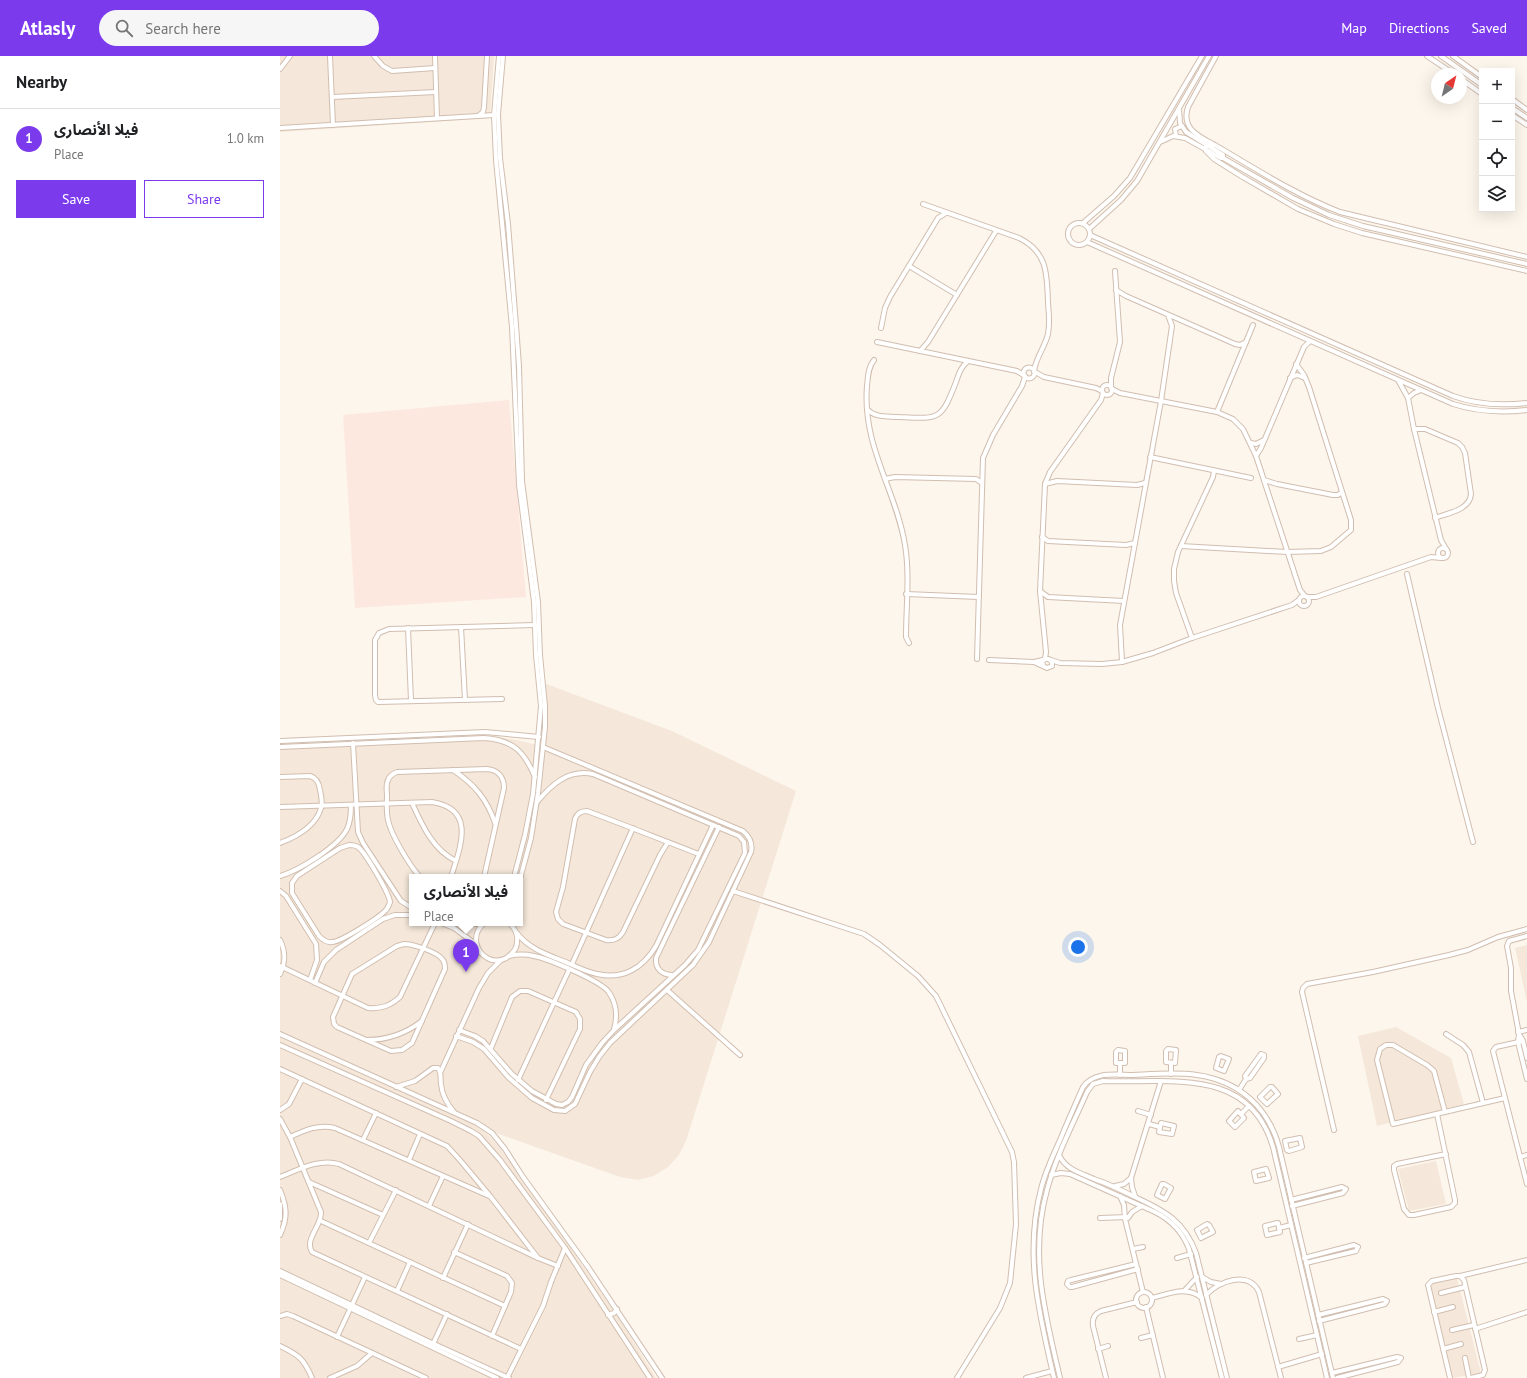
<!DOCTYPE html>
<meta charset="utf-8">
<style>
body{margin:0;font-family:"PT Sans","Noto Sans Arabic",sans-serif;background:#f6f6f6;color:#202124}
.controls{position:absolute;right:12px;top:12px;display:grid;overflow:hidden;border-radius:0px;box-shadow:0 4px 16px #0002}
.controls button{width:36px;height:36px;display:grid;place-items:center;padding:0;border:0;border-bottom:1px solid #e0e0e0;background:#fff;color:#202124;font:20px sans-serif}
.compass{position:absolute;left:1151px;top:12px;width:36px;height:36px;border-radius:50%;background:#fff;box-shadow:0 4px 16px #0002;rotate:35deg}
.you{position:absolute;left:798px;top:891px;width:14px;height:14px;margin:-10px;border:3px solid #fff;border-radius:50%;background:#1a73e8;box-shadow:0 0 0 6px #1a73e833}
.badge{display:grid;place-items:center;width:26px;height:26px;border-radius:50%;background:#7c3aed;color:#fff;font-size:13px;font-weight:700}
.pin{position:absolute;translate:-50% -33px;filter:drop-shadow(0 1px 2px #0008)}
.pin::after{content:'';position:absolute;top:21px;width:14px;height:12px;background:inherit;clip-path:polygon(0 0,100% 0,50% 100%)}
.popup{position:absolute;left:129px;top:818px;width:114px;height:52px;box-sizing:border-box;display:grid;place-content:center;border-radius:0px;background:#fff;filter:drop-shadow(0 1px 3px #0005);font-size:13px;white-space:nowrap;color:#757577}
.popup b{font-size:15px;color:#202124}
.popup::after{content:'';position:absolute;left:50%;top:100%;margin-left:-8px;border:8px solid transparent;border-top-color:#fff}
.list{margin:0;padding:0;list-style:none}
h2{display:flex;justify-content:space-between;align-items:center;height:52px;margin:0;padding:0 16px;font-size:17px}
h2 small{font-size:13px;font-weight:400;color:#757577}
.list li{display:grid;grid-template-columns:26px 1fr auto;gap:12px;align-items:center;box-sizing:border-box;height:60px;padding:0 16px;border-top:1px solid #e0e0e0}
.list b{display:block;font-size:15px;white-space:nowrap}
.list p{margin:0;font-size:13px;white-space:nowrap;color:#757577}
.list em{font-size:13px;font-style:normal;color:#757577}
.actions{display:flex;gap:8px;padding:12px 16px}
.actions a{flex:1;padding:9px 0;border:1px solid #7c3aed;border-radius:0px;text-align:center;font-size:14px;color:#7c3aed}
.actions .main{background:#7c3aed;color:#fff}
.icon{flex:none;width:22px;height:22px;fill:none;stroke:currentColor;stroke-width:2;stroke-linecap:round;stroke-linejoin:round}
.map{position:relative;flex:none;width:1247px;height:1322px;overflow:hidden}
header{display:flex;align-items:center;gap:24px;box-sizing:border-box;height:56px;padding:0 20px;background:#7c3aed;color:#fff}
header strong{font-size:19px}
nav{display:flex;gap:22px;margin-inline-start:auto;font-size:14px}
.search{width:280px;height:36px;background:#f6f6f6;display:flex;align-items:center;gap:10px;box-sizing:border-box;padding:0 14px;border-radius:22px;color:#757577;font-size:15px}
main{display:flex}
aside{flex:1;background:#fff}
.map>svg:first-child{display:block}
</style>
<header>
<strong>Atlasly</strong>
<div class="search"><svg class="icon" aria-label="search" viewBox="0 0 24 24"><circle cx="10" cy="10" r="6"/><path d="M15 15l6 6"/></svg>Search here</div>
<nav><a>Map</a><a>Directions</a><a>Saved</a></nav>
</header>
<main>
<aside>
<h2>Nearby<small></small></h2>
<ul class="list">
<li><span class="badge">1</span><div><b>فيلا الأنصارى</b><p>Place</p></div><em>1.0 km</em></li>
</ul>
<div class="actions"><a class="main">Save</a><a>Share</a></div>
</aside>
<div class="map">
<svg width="1247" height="1322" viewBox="0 0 1247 1322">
<rect width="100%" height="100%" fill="#fdf6ec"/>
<g fill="#f5e8da" fill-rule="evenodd">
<polygon points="0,0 214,0 210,62 0,76"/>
<path d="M261 626 392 675 516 735 406 1085 399 1099 388 1111 374 1120 358 1124 340 1121 202 1072 228 1101 340 1264 376 1322H0V1169L3 1157 0 1143V687L188 677 237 684 261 690 263 659ZM132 821H240V867H132Z"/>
<polygon points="1247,889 1247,946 1235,892"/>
<polygon points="1116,971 1171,1002 1184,1048 1097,1070 1078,980"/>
<polygon points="1156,1105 1166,1148 1129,1155 1118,1113"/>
<polygon points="1177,1222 1201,1317 1172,1322 1149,1228"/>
</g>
<polygon fill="#fde8e0" points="229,344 246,541 75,552 63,359"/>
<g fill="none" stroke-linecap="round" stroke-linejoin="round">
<defs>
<g id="minor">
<polyline points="50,0 53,69"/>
<polyline points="94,0 103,10 112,15 155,12"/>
<polyline points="155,0 157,62"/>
<polyline points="219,0 214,59 216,104 232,271 239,429 254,546 256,599 261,650 253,738 245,779 234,821"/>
<polyline points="223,0 218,58 220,102 228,168 236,269 239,310 242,425 258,546 260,599 265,650 265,671 258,737 251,782 240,823"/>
<polyline points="1147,0 1174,18"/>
<polyline points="1161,0 1202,29"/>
<polyline points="1173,0 1202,21"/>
<polyline points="0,13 10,0"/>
<polyline points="1181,23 1202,38"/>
<polyline points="52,41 156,36"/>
<polyline points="1232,43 1247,54"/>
<polyline points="1232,52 1247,62"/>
<polyline points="899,53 900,67 906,76 943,99 943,102"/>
<polyline points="1232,59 1247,69"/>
<polyline points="198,60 203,56 204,51 207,0"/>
<polyline points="0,72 214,59"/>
<polyline points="896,80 895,73 902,70"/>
<polyline points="880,86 893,80 905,82 941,102 943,102 1013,142 1049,159 1083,170 1247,208"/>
<path d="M933 88C918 80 901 72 908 51L936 0"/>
<path d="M926 90 935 89C976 113 1016 139 1060 156L1247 201"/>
<polyline points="926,95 934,103 961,120 1018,153 1054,168 1082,177 1247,215"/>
<path d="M643 148 739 182C768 196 767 219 768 247 769 257 770 268 768 278 765 291 756 301 754 315"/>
<circle cx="799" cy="178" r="11"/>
<polyline points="803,167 834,140 850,122 922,0"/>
<polyline points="809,173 841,144 857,125 929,0"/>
<path d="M810 179 1173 340C1198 349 1221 350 1247 347"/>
<path d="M807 186 1173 348C1198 356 1221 357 1247 354"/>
<polyline points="629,210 677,239"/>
<polyline points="836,234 846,240 955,288 960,289 966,286"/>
<polyline points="601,272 605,252 610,241 658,162 666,157"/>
<polyline points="597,286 737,315 745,320"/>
<polyline points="640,295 648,286 716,175"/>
<path d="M594 304C588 311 588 321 587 330 582 390 616 434 625 489 630 519 626 551 626 581L629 587"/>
<circle cx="749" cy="317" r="5.5"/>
<polyline points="755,316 764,321 816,332 822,335"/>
<polyline points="1010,322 1017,319 1025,322"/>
<polyline points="1118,324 1128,342 1134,373 1161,484 1166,493"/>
<circle cx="827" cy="334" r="5"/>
<polyline points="831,332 831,322 840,286 835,215"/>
<polyline points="832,333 840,337 937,356 953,363 963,373 976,400 1020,534 1025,540"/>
<polyline points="1128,342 1134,337 1141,334"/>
<path d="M587 353C595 362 607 360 619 361 659 363 661 365 676 326 679 317 681 311 688 305"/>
<polyline points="937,356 973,269"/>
<path d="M1134 373H1145L1178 387 1182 391 1185 397 1191 438C1190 454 1168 457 1155 462"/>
<polyline points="971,387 976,388 984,384"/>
<polyline points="976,400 981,392 1024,291 1030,285"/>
<polyline points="870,401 971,422"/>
<polyline points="605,423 615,421 696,423 702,427"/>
<polyline points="984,424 997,428 1053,439 1058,439 1062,436"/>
<polyline points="765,428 777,425 857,429 865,427"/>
<polyline points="762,481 768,485 846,489 855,487"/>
<polyline points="901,490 1007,496 1041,495 1051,491 1071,474 1071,464 1029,331 1024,319 1016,308"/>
<circle cx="1163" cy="497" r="5"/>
<polyline points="1127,518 1158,652 1193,786"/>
<polyline points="760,535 768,541 844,545"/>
<polyline points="626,538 699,541"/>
<circle cx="1024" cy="545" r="5"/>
<polyline points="1027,541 1036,541 1151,501 1161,502"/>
<polyline points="181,571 185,644"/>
<polyline points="128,572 131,645"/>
<polyline points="912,582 896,537 894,525 894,513 898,496 933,421 934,415"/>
<polyline points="697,603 703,402 713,379 742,330 745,321"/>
<polyline points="765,603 766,596 760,535 765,428 770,416 821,344 823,337"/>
<polyline points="709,604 754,606 763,604"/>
<polyline points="771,604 780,607 822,608 842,606 873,597 912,582 1012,549 1019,544"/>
<polyline points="754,606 767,612 772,610 772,606 769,603 765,603 762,606 763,609"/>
<polyline points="842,606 840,569 881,345 892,270 888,259"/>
<polyline points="222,643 98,646 96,644 95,639 95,584 99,577 109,573 255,569"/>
<polyline points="0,685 205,676 259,681"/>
<polyline points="73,687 78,776 83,787 117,839 121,845 132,852"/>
<path d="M0 691 204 682C233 684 244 695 255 721"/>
<path d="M173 714C194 728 207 743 215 767"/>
<path d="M0 721 30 720C37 722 39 727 40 734 41 739 43 747 41 752 36 770 16 781 0 787"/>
<path d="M132 747C142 769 153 794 176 805"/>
<path d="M0 751 152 746C197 753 180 792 171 821"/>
<path d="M388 786 380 799 343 876C339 883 334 885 326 884L283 868 278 863 276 856 283 831 295 763C297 757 301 755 307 755 345 769 382 784 419 798"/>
<path d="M69 789C72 789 75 789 78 791 85 796 109 837 110 846 109 849 108 852 106 854 100 861 61 886 52 886 47 887 43 884 39 880L12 837V827L17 820 60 792Z"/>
<path d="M0 820C18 815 59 790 67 773 71 765 71 757 71 749"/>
<path d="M140 821C130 810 111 779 108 764 106 756 107 747 107 739 106 729 106 720 117 716L207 713C218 714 224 721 224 732L204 821"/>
<polyline points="0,835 6,840 36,888 37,904 30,924"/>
<polyline points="453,835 584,878 600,889 638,920 656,940 732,1096 734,1106 736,1168 730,1227 720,1252 677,1322"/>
<polyline points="161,867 174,872 197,889"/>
<polyline points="175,867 182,868 203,868"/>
<path d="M204 867C181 888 213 919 232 897 235 894 237 891 237 886 238 878 235 872 229 867"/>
<path d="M236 876C248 892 265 898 283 905 294 909 305 916 317 918 343 924 363 912 376 890L433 769"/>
<polyline points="1247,880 1229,885 1227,890 1231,912 1231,935 1239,978 1238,986 1247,1023"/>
<path d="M0 884C6 896 6 906 0 918"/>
<path d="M124 888C133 888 158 896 163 904 165 907 165 910 165 913L132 987 122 994 111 995 57 971 54 968 53 961 72 918 117 890Z"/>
<path d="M229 900C238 898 245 898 254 900 269 903 318 924 328 935 336 946 338 960 334 973"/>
<polyline points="292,908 353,772"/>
<path d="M0 910 88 952C101 953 110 950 120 941L155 867"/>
<path d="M393 919C382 919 375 913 376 902L439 771"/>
<polyline points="35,927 44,906 56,894 103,863 115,859 132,859"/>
<polyline points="387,934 460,999"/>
<path d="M179 974 195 980 203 985 232 1018 252 1035 276 1048 282 1049 288 1046 292 1041 306 1009 322 987 334 974 405 909 418 894 465 797 464 786 459 780 313 718C288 713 271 729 257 746"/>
<polyline points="1238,976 1247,974"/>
<polyline points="0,978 197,1067 212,1077 225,1093 243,1121 308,1211 382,1322"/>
<polyline points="1166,978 1183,989 1189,996 1203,1047"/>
<polyline points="1239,978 1243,985 1247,1002"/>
<path d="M176 980 193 986 204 993 228 1021 252 1042 274 1054 285 1055 295 1048 310 1016 319 1001 330 987 413 909 429 886 471 796C473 787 470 781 463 775L263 691"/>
<path d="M87 984C108 984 125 978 142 965"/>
<polyline points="1243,985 1216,991 1213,995 1247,1128"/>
<polyline points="0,989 171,1065 191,1075 199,1080 220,1104 285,1192 370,1322"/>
<polyline points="211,992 232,941 240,935 248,935 296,956 300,963 300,973 266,1044"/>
<polygon points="888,993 896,994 895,1007 886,1006 886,995"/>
<polygon points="838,994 845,995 845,1007 836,1007 836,996"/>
<polygon points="981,998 984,999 984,1002 970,1022 966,1023 965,1020"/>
<polygon points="941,1000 949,1003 944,1015 936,1012 939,1001"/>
<polyline points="0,1013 167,1090 179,1103 210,1140 258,1202"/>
<polyline points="161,1015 199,932 208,917 221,904"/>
<polyline points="891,1018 891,1007"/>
<polyline points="840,1019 840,1008"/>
<polyline points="238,1024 289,914"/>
<path d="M116 1031 135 1025 153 1012H158C162 1017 160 1023 161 1028 162 1039 167 1048 174 1056"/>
<polygon points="990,1031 992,1031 998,1038 987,1048 980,1041"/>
<polyline points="959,1034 966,1023"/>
<polyline points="0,1054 9,1048 22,1023"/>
<polyline points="858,1055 871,1059"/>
<polygon points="958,1055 964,1062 955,1071 949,1065"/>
<polyline points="1165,1056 1154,1015 1147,1009 1113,989 1106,989 1100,993 1097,1004 1113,1068 1225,1042"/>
<polyline points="961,1058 969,1050"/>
<polyline points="1157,1058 1175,1144 1175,1147 1171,1151 1134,1159 1129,1159 1124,1153 1114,1114 1114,1110 1117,1108 1166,1098"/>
<path d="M0 1063 10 1081 41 1156C42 1170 24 1183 32 1196L241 1293"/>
<polygon points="881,1067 894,1070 892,1078 879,1076"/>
<polyline points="869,1068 880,1071"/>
<polyline points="1054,1074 1022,936 1023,932 1027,928 1093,916 1169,899 1188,894 1218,881 1247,873"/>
<path d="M10 1081C25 1074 38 1068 55 1072L209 1140"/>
<polygon points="1020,1082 1022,1091 1009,1095 1007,1094 1005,1085"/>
<polyline points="83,1084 96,1057"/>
<path d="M779 1099C786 1114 801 1117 814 1123 829 1128 843 1135 857 1142 885 1155 904 1165 916 1197L947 1322"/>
<polyline points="1240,1101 1247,1099"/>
<polyline points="129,1104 140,1078"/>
<polygon points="986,1113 989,1122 976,1125 974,1116"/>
<path d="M771 1119 781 1117 790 1118 875 1156C891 1164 903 1177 909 1193L942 1322"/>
<path d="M0 1121C18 1114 39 1102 59 1108L258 1202 278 1210"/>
<polyline points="29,1126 103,1159"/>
<polygon points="882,1128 884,1128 891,1132 885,1143 877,1139"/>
<polyline points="835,1130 844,1128 851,1122"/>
<path d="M0 1134C7 1151 8 1162 0 1179"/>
<polyline points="840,1140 844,1149 845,1163 863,1236"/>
<polyline points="855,1140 852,1131 851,1122 881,1025"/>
<polyline points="1011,1144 1062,1131 1066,1133 1063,1137 1012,1150"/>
<polyline points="0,1148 0,1163"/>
<polyline points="149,1150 163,1120"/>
<polyline points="820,1162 848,1161"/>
<polyline points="848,1162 852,1156 862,1150"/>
<polyline points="41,1165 225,1250"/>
<polygon points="997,1167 998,1167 1000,1176 987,1179 985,1170"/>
<polygon points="927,1168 929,1169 933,1176 921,1182 917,1174"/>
<polyline points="999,1172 1011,1169"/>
<polyline points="89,1187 116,1134"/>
<polyline points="853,1193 863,1191"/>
<polyline points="174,1196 227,1220 232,1227 231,1236 212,1280"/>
<polyline points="897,1202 911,1198"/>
<polyline points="1024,1202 1074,1189 1078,1191 1076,1195 1026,1207"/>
<polyline points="856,1208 791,1224 788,1225 787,1228 790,1231 792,1231 858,1213"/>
<polyline points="0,1215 154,1288 229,1322"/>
<polyline points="0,1219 217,1322"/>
<polyline points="1180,1220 1247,1204"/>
<polyline points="922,1221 931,1226 941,1228"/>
<polyline points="163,1222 188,1168"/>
<polyline points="905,1234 917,1221"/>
<polyline points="117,1235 130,1206"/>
<circle cx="864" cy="1244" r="8"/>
<polyline points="1161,1237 1185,1231"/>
<path d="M926 1239C939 1225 969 1214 979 1236L1001 1322"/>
<path d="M872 1242C889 1238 906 1229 922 1242"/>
<polyline points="866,1251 883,1322"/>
<polyline points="1154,1256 1173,1251"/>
<polyline points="328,1259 334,1257 337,1253"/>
<polyline points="1038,1259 1103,1243 1107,1245 1105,1248 1039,1265"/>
<polyline points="0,1260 7,1258 13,1260 146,1322"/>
<polyline points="1195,1273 1247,1256"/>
<polyline points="1172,1274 1194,1269"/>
<polyline points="57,1281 85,1221"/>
<polyline points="861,1282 873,1279"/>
<polyline points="1019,1283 1037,1279"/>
<polyline points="153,1288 167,1258"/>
<path d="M0 1290C19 1299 24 1303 32 1322"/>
<polyline points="818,1293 828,1290"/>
<polyline points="1163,1293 1181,1288"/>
<polyline points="1185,1302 1189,1322"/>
<polyline points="998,1311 1042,1298"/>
<polyline points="1052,1317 1117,1301 1121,1302 1118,1306 1057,1322"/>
<polyline points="50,1322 77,1310 92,1297"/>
<polyline points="227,1322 263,1250 271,1226 285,1192"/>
<polyline points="746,1322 772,1315"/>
<path d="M774 1322C759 1258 744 1198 761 1133 765 1116 773 1100 780 1084 787 1067 795 1049 803 1031 814 1015 836 1019 853 1019 874 1018 897 1016 917 1019 959 1025 988 1051 999 1091L1053 1322"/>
<path d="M780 1322C765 1258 749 1199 767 1134 776 1100 793 1068 807 1036L813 1028 823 1025C888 1028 969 1009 993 1091L1047 1322"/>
<path d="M826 1322 813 1270C812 1263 814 1258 821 1255L857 1246"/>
<polyline points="1170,1322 1148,1229 1152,1225 1176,1220 1180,1220 1184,1224 1205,1314 1203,1319 1191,1322"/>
</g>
</defs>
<use href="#minor" stroke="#d1beb0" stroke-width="6"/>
<use href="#minor" stroke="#fff" stroke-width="4"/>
</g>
</svg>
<div class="controls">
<button>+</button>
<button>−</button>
<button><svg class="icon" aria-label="locate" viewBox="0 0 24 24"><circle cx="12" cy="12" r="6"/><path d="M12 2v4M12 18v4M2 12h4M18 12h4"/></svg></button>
<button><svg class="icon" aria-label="layers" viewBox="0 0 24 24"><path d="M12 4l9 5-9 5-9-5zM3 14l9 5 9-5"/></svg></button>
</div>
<svg class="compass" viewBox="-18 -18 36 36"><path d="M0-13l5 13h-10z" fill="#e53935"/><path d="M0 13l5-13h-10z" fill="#757577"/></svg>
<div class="you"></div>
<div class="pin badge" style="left:186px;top:916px">1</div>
<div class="popup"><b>فيلا الأنصارى</b>Place</div>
</div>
</main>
